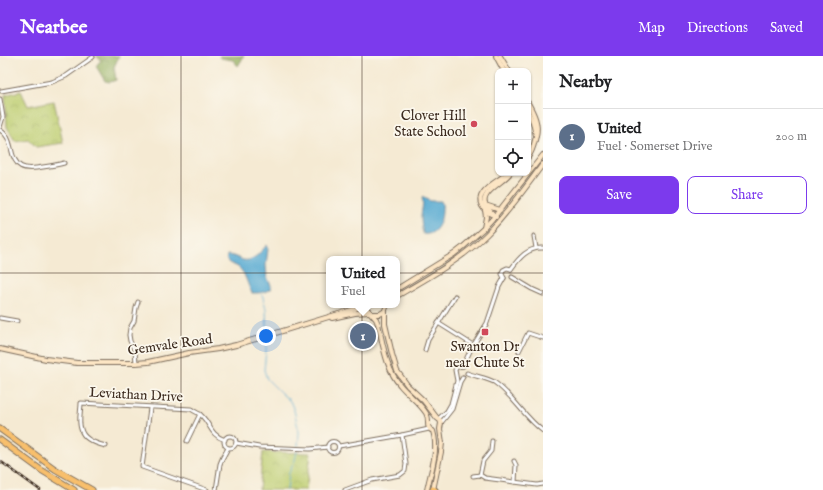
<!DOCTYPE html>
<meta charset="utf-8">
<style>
body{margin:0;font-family:"IM FELL English",serif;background:#f2f2f2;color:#202124}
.controls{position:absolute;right:12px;top:12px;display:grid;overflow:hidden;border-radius:8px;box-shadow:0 1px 3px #0004}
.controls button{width:36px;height:36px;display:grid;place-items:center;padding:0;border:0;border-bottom:1px solid #e0e0e0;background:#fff;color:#202124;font:20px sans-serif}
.you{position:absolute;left:266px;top:280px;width:14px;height:14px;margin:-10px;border:3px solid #fff;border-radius:50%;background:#1a73e8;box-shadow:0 0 0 6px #1a73e833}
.badge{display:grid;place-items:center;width:26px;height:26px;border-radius:50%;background:#7c3aed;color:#fff;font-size:13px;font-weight:700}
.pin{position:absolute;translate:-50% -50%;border:2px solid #fff;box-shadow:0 1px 4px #0006}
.popup{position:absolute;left:326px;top:200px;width:74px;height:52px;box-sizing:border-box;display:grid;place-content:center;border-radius:8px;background:#fff;filter:drop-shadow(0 1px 3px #0005);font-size:13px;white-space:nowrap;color:#757577}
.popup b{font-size:15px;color:#202124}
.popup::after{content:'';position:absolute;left:50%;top:100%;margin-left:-8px;border:8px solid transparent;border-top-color:#fff}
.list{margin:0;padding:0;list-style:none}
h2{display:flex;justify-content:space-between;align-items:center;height:52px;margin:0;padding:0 16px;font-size:17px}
h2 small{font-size:13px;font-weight:400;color:#757577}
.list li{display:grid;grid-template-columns:26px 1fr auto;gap:12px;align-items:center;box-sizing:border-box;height:56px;padding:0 16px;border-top:1px solid #e0e0e0}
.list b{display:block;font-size:15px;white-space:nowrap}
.list p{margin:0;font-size:13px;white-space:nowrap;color:#757577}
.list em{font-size:13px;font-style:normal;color:#757577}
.actions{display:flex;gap:8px;padding:12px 16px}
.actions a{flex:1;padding:9px 0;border:1px solid #7c3aed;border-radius:8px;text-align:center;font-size:14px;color:#7c3aed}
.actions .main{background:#7c3aed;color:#fff}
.icon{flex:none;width:22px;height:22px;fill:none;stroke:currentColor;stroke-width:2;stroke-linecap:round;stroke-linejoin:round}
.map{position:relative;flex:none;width:543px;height:434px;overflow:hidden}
header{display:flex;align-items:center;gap:24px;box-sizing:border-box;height:56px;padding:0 20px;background:#7c3aed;color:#fff}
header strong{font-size:19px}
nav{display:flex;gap:22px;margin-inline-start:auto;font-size:14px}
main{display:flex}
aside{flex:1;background:#fff}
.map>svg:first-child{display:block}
</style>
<header>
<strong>Nearbee</strong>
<nav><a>Map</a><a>Directions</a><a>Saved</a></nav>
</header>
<main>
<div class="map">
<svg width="543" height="434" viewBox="0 0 543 434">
<defs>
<pattern id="forest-crowns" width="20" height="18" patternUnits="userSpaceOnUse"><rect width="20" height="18" fill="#96b062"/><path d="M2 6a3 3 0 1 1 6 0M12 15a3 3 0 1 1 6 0" fill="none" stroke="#7c8f50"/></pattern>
<pattern id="park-crowns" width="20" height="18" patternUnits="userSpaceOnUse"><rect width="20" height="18" fill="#bdcd6f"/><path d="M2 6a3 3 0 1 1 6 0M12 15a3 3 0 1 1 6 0" fill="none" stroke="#a3b060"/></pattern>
</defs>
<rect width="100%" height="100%" fill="#fbf7ec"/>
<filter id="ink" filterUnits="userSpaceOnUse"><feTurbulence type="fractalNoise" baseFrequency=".025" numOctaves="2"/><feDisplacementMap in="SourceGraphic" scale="8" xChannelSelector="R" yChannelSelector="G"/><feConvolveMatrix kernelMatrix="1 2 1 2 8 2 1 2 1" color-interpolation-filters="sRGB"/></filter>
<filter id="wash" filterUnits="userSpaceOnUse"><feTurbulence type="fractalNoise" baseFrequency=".012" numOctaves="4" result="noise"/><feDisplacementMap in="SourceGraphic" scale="16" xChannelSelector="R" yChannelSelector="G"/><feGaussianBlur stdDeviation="0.9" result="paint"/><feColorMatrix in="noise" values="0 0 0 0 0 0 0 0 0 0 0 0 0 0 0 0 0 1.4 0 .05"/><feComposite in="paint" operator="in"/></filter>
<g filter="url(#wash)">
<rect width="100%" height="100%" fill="#f5ead3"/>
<g fill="url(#forest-crowns)" stroke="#686d40">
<polygon points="96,0 119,0 114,11 116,24 110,26 105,25 96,10 101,4"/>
<polygon points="219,0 244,0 238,10 233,4 220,2"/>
</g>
<g fill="url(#park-crowns)" stroke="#7c7c46">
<polygon points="21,35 28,50 54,45 63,87 36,91 28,83 15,85 7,71 5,39"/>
<polygon points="263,396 311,397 306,434 259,434"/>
</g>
<g fill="#55a9d1" stroke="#486a78">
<path d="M423 141 430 145H441C443 149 442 151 442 155 442 166 436 180 423 178 422 173 421 166 421 161 421 155 424 148 422 142Z"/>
<path d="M267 189 268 193 266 209 267 222 271 229V232C266 237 259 237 252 237 247 229 246 217 238 211 232 207 225 209 227 199 232 199 236 201 240 203 252 208 259 197 267 189Z"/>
</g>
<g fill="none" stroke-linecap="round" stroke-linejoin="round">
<g stroke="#55a9d1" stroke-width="1">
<polyline points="262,237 266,253 267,274"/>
<polyline points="267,285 264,314 267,323 281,337 290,345 294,354 299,376 298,390"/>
<polyline points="287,434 289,417 295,404 297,395"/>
</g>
</g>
</g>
<g filter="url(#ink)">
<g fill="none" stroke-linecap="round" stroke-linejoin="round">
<defs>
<g id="street">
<polyline points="1,35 52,26 66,20 93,1"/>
<polyline points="0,43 3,61 0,71"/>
<path d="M0 74C7 78 9 84 11 92 15 112 23 115 43 111 50 110 57 109 64 107"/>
<polyline points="534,180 536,192"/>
<path d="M511 213C519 202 528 191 543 192"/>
<polyline points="512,221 532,233 543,238"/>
<polyline points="504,222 502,218 503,214 507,212 511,213"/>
<polyline points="0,262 17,265"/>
<polyline points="438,267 473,289"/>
<polyline points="425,294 428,284 455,240"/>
<polyline points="519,295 528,277 543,282"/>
<polyline points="136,307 135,295 130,285 129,279 130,272 134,265 136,252 138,246"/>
<polyline points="463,310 471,293 487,267 499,231 504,222"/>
<path d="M467 317C474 320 487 322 494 326 513 339 524 361 543 375"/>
<polyline points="150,352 142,411 207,434"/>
<polyline points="438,363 447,355 451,348 457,325 455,314 457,311 463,310"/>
<polyline points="441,367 452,353 460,326 463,321"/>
<circle cx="230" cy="386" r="6"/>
<polyline points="187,385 200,358"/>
<circle cx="333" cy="391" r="5.5"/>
<polyline points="236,387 259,391 310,393 328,391"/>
<path d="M106 390C97 388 83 383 81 373 78 365 81 355 81 347L191 353C195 356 199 357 202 360 211 369 210 379 225 384"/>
<polyline points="339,390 402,379 429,373"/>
<polyline points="514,405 516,409 515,426"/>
<polyline points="480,419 483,405 491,395 492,385"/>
<polyline points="473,420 480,419 485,422 537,429 543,428"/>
<polyline points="216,434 220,408 222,403 228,392"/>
<polyline points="345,434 372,424 400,419 405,415 406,408 402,379"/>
</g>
<g id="secondary">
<polyline points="496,0 504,15"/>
<polyline points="500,0 509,15"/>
<path d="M528 47C534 58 539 68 536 80 534 88 533 95 528 101"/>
<polyline points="528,56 533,66 536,80"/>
<polyline points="485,149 500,154"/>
<path d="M493 159C484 155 476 146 483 137 487 130 499 124 505 119L509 117"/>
<path d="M496 161C493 158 488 153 486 150 478 137 504 126 510 117"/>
<polyline points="484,172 486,161 485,154"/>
<polyline points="397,233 454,198 463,191 484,172 495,160 543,99"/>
<path d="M397 240C428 222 461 204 487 178 508 157 525 132 543 108"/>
<path d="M366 249 367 253 376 263 378 268C383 288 386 313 400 329 408 339 419 346 426 357 431 365 424 371 433 375 439 395 431 414 427 434"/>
<polyline points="387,249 385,254 385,268 392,298 397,315 408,330 424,345 437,362 440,364 441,367 440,373 442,387 441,396 433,434"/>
<polyline points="373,258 380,258 385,255"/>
<polyline points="332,262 355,257 369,256"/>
<polyline points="0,293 46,303 77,307 136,307 148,306 189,297 218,293 236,289 355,253 363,249"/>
</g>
<g id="highway">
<polyline points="0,373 55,413 92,434"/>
<polyline points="0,384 41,414 74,434"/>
<polyline points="433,433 435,434"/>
</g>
</defs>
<use href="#street" stroke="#7c6d5d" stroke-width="5"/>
<use href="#secondary" stroke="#7c6d5d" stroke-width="6"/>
<use href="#highway" stroke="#7c6d5d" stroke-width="7"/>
<use href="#street" stroke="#fff" stroke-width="3"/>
<use href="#secondary" stroke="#fce5c4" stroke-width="4"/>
<use href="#highway" stroke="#f8bf6c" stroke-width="5"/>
<defs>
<polyline id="rail" points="0,405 40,434"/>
</defs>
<use href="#rail" stroke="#3b2a1e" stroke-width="2.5"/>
<use href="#rail" stroke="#fbf7ec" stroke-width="1" stroke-dasharray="3" stroke-linecap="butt"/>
</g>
</g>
<path fill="none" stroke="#3b2a1e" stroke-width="1" stroke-opacity="0.55" d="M181 0V434M362 0V434M0 217H543"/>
<g fill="#d1495b" stroke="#fbf7ec" stroke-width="1.5">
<circle cx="474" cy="68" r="4"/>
<rect x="481" y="272" width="8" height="8" rx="2"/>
</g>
<g text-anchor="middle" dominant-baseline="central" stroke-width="3.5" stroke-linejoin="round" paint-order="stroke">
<g font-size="14" fill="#3b2a1e" stroke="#fbf7ec" text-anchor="end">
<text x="466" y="60">Clover Hill<tspan x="466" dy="16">State School</tspan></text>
<text x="485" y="291" text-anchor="middle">Swanton Dr<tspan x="485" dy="16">near Chute St</tspan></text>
</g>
<g font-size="14" fill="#3b2a1e" stroke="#fbf7ec">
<text transform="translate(170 289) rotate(-8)">Gemvale Road</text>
<text transform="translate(136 339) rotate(3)">Leviathan Drive</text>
</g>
</g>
</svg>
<div class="controls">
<button>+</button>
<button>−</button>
<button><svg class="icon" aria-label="locate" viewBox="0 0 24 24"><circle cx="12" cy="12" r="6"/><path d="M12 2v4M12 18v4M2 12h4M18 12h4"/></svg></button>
</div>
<div class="you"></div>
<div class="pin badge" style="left:363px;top:280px;background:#5c6f8a">1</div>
<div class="popup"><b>United</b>Fuel</div>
</div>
<aside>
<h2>Nearby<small></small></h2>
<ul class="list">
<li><span class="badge" style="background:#5c6f8a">1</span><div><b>United</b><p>Fuel · Somerset Drive</p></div><em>200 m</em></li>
</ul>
<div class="actions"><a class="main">Save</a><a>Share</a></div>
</aside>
</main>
